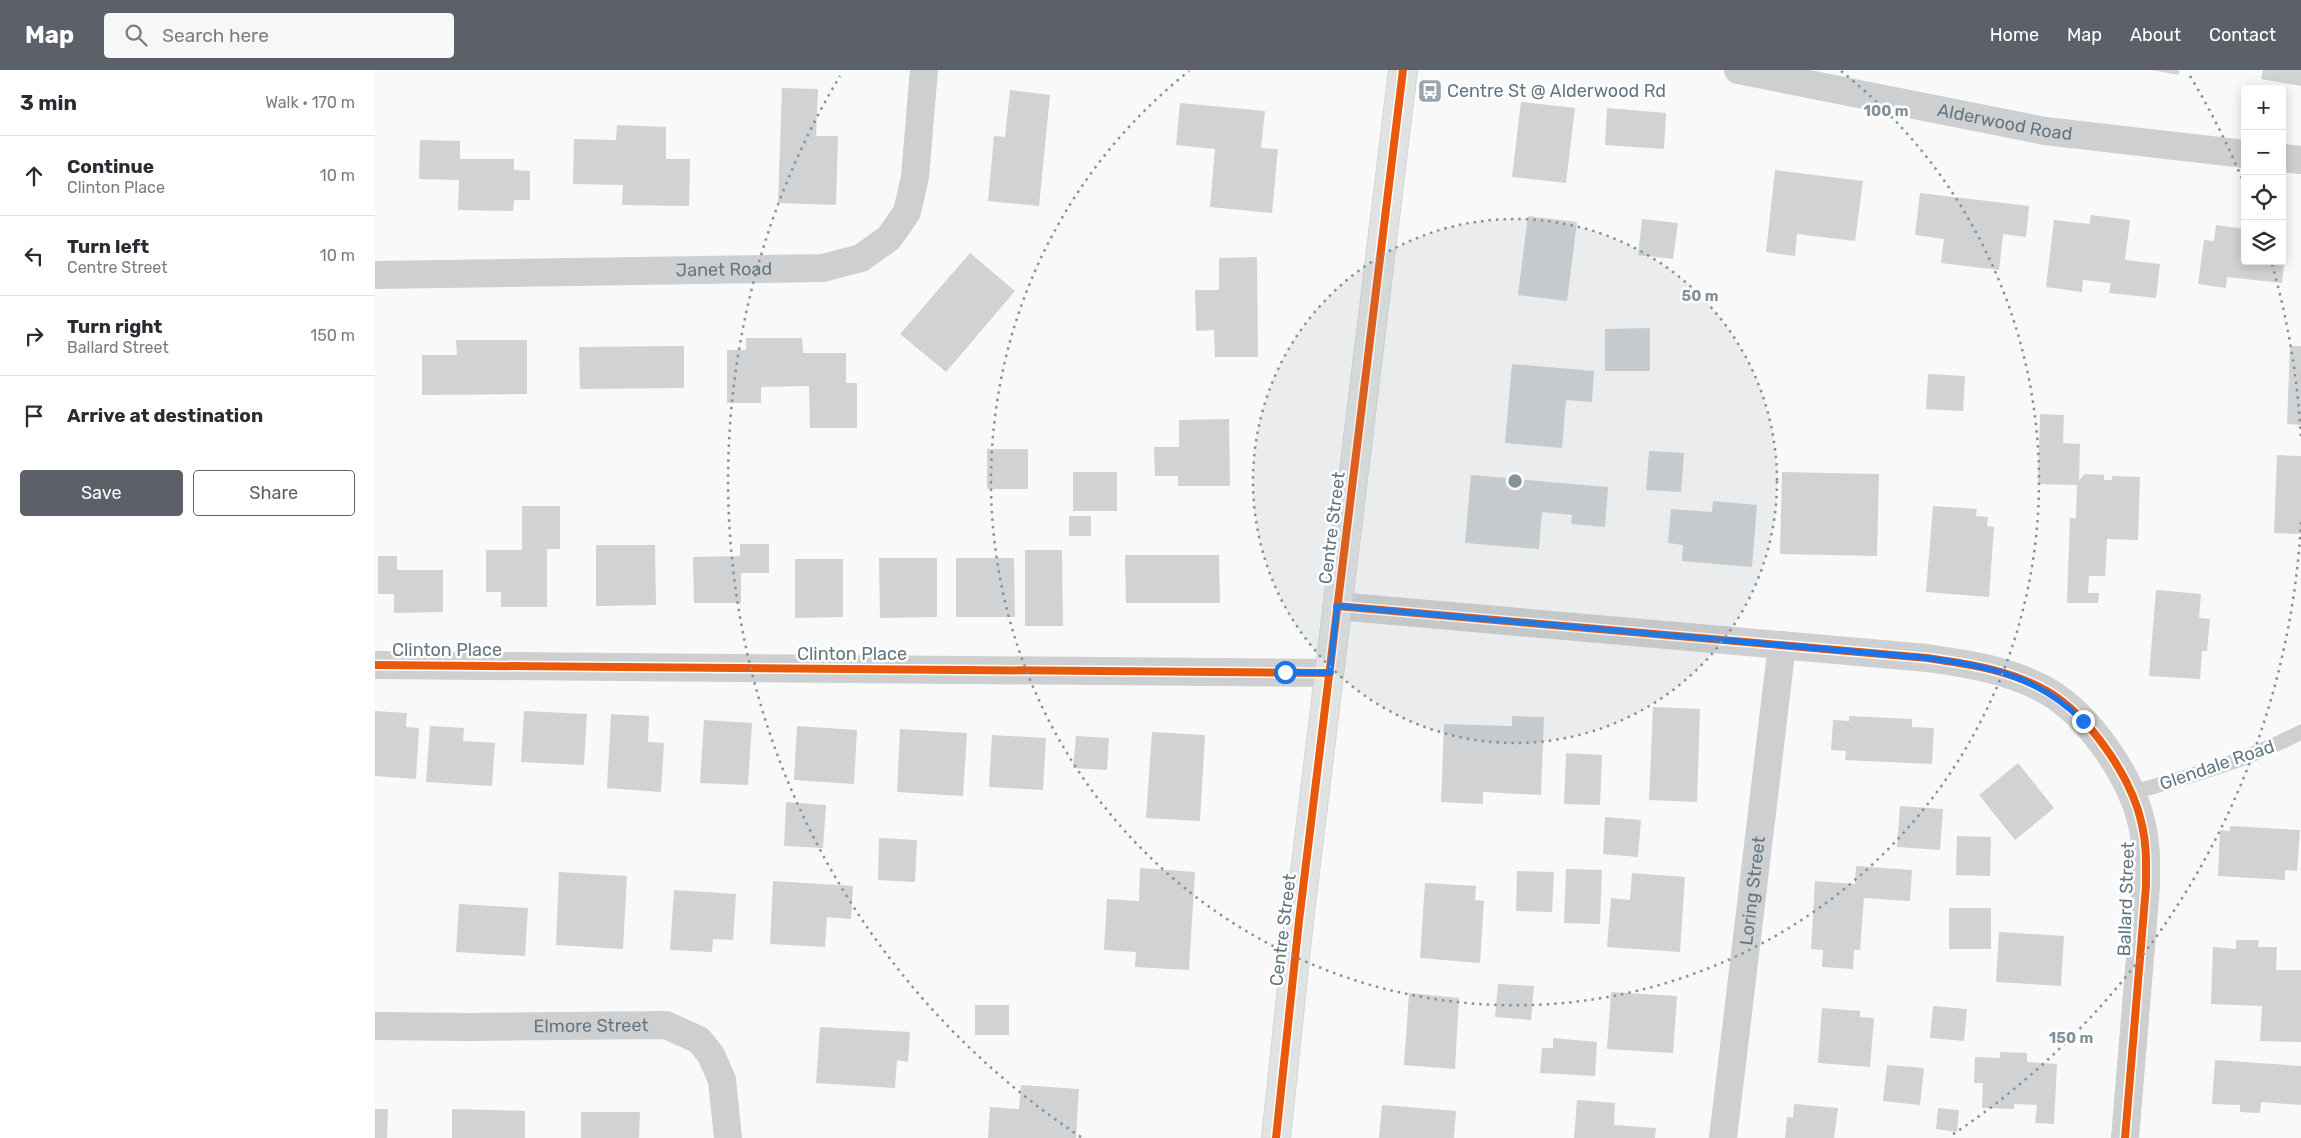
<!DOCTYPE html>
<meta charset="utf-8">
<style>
body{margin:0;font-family:Rubik,sans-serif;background:#f7f7f7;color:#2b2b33}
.controls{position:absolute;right:15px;top:15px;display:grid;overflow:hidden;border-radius:5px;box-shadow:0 2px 12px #0003}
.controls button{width:45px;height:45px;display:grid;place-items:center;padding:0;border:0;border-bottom:1px solid #e1e1e2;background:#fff;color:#2b2b33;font:25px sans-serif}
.stop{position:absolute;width:15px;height:15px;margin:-11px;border:4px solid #1a73e8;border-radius:50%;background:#fff}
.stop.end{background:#1a73e8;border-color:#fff;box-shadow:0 1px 5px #0008}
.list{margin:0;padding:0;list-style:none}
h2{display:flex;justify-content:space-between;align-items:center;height:65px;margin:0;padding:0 20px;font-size:21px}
h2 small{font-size:16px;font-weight:400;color:#7c7c81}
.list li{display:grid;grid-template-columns:32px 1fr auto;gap:15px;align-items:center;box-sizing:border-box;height:80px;padding:0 20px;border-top:1px solid #e1e1e2}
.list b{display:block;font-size:19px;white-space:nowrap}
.list p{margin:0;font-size:16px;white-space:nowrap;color:#7c7c81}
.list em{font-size:16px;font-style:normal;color:#7c7c81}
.actions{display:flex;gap:10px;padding:15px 20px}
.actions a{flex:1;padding:11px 0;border:1px solid #5c6169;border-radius:5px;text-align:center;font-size:18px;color:#5c6169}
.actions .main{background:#5c6169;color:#fff}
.icon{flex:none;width:28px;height:28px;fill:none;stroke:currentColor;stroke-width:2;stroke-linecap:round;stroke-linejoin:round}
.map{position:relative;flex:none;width:1926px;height:1068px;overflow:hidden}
header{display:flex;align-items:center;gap:30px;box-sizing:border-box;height:70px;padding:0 25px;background:#5c6169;color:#fff}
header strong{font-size:24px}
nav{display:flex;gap:28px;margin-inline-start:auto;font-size:18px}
.search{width:350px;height:45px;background:#f7f7f7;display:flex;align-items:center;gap:12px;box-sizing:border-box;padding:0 18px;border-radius:5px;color:#7c7c81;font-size:19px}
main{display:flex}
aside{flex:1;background:#fff}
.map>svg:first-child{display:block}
</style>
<header>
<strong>Map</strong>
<div class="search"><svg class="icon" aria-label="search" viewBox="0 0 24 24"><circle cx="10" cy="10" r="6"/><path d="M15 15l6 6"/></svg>Search here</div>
<nav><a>Home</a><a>Map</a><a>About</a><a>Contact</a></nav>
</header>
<main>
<aside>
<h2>3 min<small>Walk · 170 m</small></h2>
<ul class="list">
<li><svg class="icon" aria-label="ahead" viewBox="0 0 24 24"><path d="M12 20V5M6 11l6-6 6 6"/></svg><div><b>Continue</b><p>Clinton Place</p></div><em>10 m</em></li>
<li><svg class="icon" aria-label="left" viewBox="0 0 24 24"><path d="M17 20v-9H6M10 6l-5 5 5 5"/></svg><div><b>Turn left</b><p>Centre Street</p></div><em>10 m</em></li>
<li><svg class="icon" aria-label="right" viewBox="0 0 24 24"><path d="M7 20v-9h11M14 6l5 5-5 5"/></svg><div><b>Turn right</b><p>Ballard Street</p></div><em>150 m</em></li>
<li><svg class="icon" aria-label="arrive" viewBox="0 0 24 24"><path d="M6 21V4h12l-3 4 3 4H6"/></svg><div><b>Arrive at destination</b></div></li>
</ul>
<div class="actions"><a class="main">Save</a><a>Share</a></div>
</aside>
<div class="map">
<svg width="1926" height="1068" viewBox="0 0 1926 1068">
<rect width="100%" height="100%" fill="#f9f9f9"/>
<g fill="#d0d2d3">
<polygon points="1777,0 1804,0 1804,5"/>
<polygon points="1888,0 1926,0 1926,16 1886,9"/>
<polygon points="407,18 443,19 441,66 463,66 461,135 403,133"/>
<polygon points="635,20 675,25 664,136 613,131 619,66 630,67"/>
<polygon points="1146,32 1200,38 1191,113 1137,107"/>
<polygon points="805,33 890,41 886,78 903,79 897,143 835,137 840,79 801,75"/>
<polygon points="1232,38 1291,43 1289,79 1230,75"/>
<polygon points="242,55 291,57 291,89 315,89 314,136 247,135 248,115 198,114 199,69 241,70"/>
<polygon points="45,70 85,71 85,89 139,89 139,100 155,101 155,130 139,130 138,141 83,140 84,110 44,109"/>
<polygon points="1400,100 1488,111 1480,171 1422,164 1420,186 1391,182"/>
<polygon points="1545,123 1654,136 1651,167 1628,164 1624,200 1566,193 1569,169 1540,165"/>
<polygon points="1716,145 1755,150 1750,190 1785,194 1781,228 1734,223 1736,213 1708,210 1707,222 1671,217 1679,150 1714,154"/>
<polygon points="1153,146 1202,152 1192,231 1143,225"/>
<polygon points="1267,149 1303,153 1298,189 1263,185"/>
<polygon points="1841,155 1870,159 1870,191 1907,191 1907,175 1911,176 1907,213 1852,207 1851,218 1823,214 1829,170 1839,171"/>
<polygon points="595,183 640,221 571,302 525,264"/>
<polygon points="882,187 883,287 840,287 839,260 821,261 820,220 844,220 844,188"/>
<polygon points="1275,258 1275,301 1230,301 1230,259"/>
<polygon points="371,268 427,268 428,283 471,283 471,313 482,313 482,358 435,358 434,316 386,317 386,333 352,333 352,280 371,280"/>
<polygon points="81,270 152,270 152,324 47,325 47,285 82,285"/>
<polygon points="309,276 309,318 205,319 204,277"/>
<polygon points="1915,276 1926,276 1926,355 1912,354"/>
<polygon points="1137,294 1219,301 1217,332 1191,330 1187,378 1130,373"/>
<polygon points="1553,304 1590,306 1588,341 1551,339"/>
<polygon points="1665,344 1689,345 1688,373 1705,374 1704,410 1710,404 1729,405 1729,410 1737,410 1737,406 1765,407 1763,470 1732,469 1730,506 1714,506 1713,523 1724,523 1723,533 1692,533 1695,448 1701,448 1702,415 1663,414"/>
<polygon points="854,349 855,416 803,416 803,406 780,406 779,377 804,377 804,350"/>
<rect x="612" y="379" width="41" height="40"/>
<polygon points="1274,381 1309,383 1306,422 1271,420"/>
<polygon points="1902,385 1926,386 1926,464 1899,463"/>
<rect x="698" y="402" width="44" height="39"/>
<polygon points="1407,402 1504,404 1502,486 1405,484"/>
<polygon points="1096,405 1233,417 1230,457 1196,454 1197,445 1167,442 1164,479 1090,473"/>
<polygon points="1338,431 1382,435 1377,497 1307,491 1308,475 1293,473 1296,439 1337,442"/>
<polygon points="147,436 185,436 185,479 172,479 172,537 126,537 126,522 111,522 111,480 147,480"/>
<polygon points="1558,436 1602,439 1601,446 1613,447 1612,456 1619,457 1614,527 1551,522"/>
<rect x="694" y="446" width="22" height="20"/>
<polygon points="365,474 394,474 394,503 366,503 366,533 319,533 318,487 365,486"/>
<polygon points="221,475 280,475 281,535 221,536"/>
<polygon points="650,480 687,480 688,556 650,556"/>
<polygon points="750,485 844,485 845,533 751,533"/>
<polygon points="3,486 22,486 22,500 68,500 68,542 19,543 19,524 3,524"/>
<polygon points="504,488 562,488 562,547 505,548"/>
<polygon points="581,488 639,488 640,547 581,547"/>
<polygon points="420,489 468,489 468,547 420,548"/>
<polygon points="1781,520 1826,524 1824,548 1835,549 1832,581 1827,581 1825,609 1774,606"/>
<polygon points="1278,637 1325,639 1322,732 1274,730"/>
<polygon points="0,641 32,643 31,657 44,658 41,709 0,706"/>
<polygon points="149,641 212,644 209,695 146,692"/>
<polygon points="236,644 274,646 273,672 289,673 286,722 232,718"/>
<polygon points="1137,646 1169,647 1166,725 1108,722 1108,734 1066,732 1069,654 1137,656"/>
<polygon points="1474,646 1537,649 1537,657 1559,658 1557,694 1470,690 1471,681 1456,680 1458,650 1474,651"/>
<polygon points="329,650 377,653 373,715 325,713"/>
<polygon points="55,656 89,658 88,671 120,673 117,716 51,712"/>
<polygon points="422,656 482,660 479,714 419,710"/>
<polygon points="525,659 592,663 588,726 522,722"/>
<polygon points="777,662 830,665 825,751 771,748"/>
<polygon points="617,665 671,668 668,720 614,717"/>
<polygon points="701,666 734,668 732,700 698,698"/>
<polygon points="1191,683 1227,685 1225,735 1189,734"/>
<polygon points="1643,693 1679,738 1640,770 1604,725"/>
<polygon points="411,732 451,735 448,778 409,776"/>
<polygon points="1525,736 1568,739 1565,780 1522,777"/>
<polygon points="1230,747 1266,750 1263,787 1228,784"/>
<polygon points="1855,756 1925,760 1922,801 1910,800 1910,810 1843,806 1845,760 1855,761"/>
<polygon points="1582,766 1616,767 1615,806 1581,805"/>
<polygon points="504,768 542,770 540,812 503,810"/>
<polygon points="1481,796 1537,800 1535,831 1489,828 1485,880 1479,880 1478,899 1447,897 1448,880 1436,879 1440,811 1480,814"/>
<polygon points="765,798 820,802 814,900 760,897 761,882 729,880 732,829 764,831"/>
<polygon points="1191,799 1227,800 1225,854 1189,853"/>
<polygon points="1142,801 1179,802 1177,842 1141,841"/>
<polygon points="184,802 252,806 248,879 181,875"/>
<polygon points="1257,803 1310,807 1305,882 1232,877 1236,828 1255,830"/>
<polygon points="398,811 478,816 476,849 452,847 450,877 395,874"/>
<polygon points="1050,813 1101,816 1100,830 1109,831 1105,893 1045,888"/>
<polygon points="299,820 361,824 358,870 338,869 337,882 295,880"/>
<polygon points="84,834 153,838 150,886 81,882"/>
<rect x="1574" y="838" width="42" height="41"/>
<polygon points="1624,862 1689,866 1686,916 1621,912"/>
<polygon points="1861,870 1884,870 1883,877 1902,877 1901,900 1926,900 1926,972 1885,971 1887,936 1836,934 1838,877 1861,879"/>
<polygon points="1123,914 1159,916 1156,950 1120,947"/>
<polygon points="1236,922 1302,926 1298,983 1232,979"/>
<polygon points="1034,923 1084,928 1080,999 1029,995"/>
<rect x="600" y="935" width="34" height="30"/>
<polygon points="1558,936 1592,939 1589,971 1555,968"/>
<polygon points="1447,938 1485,941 1485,947 1499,948 1495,997 1443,993"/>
<polygon points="445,957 535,962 533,992 522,990 520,1018 441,1013"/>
<polygon points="1178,968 1222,972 1220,1006 1165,1003 1167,978 1178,978"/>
<polygon points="1625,982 1652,983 1652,992 1682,994 1679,1054 1660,1053 1662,1035 1639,1034 1639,1039 1607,1038 1608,1013 1599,1013 1600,987 1625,988"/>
<polygon points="1840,990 1926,996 1926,1035 1886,1032 1885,1043 1865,1042 1865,1035 1837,1034"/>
<polygon points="1512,995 1549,998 1545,1035 1508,1031"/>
<polygon points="646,1015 704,1019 701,1068 613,1068 615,1037 644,1039"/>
<polygon points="1202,1030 1240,1033 1239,1055 1281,1058 1280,1068 1199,1068"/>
<polygon points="1419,1034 1463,1038 1459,1068 1410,1068 1412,1047 1418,1048"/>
<polygon points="1007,1035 1081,1041 1079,1068 1004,1068"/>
<polygon points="1563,1038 1584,1040 1582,1062 1561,1059"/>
<polygon points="0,1039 13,1039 12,1068 0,1068"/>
<polygon points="77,1039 150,1041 150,1068 77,1068"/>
<polygon points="206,1042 265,1042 264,1068 206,1068"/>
</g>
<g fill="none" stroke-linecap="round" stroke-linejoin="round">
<defs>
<polyline id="primary" points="901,1068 924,851 1028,0"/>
</defs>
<use href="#primary" stroke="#d5d6d7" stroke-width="30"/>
<path stroke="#cecfd0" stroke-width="15" d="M1756 723C1815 706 1872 691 1926 662"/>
<g stroke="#cecfd0" stroke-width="28">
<path id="s1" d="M1363 0 1670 61 1870 84"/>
<polyline points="1907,88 1926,90"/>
<path id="s2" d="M0 205 448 198 486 188 514 168 532 142 540 107 549 0"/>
<path d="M962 536 1552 588C1594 594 1635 600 1672 621 1715 646 1757 708 1767 755 1772 776 1771 796 1771 816L1750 1068"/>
<polyline points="0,595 955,603"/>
<path id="s3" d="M0 956 95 957 291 955 324 970 336 985 347 1010 353 1068"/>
<path id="s4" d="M1348 1068 1407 575"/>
</g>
<use href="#primary" stroke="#e1e2e2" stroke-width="28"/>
<defs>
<g id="cycleway">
<path d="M962 536 1552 588C1594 594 1635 600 1672 621 1715 646 1757 708 1767 755 1772 776 1771 796 1771 816L1750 1068"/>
<polyline points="0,595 955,603"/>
<polyline points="901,1068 924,851 1028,0"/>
</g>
</defs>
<use href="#cycleway" stroke="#fff" stroke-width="11"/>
<use href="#cycleway" stroke="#e8590c" stroke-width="8"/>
</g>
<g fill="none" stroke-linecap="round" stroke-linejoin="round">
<path stroke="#1a73e8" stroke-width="6" d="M910 602 955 603 962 536 1552 588C1615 597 1661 605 1708 651"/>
</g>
<circle cx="1140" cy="411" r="262" fill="#84929c" fill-opacity=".12"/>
<g fill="none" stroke="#84929c" stroke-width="2.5" stroke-dasharray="2.5 5">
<circle cx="1140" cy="411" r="262"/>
<path d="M1466 1A524 524 0 1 1 814 1"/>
<path d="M1926 452A787 787 0 0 1 1574 1067M706 1067A787 787 0 0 1 465 6M1815 6A787 787 0 0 1 1870 116M1897 194A787 787 0 0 1 1926 370"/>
</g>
<defs>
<symbol id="bus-square" viewBox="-11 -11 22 22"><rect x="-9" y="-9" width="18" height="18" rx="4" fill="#99a4ac" stroke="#fff"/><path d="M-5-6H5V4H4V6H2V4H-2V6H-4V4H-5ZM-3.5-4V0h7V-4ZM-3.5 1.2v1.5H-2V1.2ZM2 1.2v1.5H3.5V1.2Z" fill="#fff"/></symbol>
</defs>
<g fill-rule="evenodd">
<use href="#bus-square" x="1041" y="7" width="28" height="28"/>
</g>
<g text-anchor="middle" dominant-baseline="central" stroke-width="5" stroke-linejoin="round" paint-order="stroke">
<g font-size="18" fill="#657683" stroke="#fff" text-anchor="start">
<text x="1072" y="21">Centre St @ Alderwood Rd</text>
</g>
<g font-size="18" fill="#657683" stroke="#fff">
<text stroke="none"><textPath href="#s1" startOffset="272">Alderwood Road</textPath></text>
<text stroke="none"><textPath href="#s2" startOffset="349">Janet Road</textPath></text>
<text transform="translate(957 458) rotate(-83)">Centre Street</text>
<text x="72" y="580">Clinton Place</text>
<text x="477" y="584">Clinton Place</text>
<text transform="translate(1842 695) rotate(-19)">Glendale Road</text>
<text stroke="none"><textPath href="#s4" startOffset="249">Loring Street</textPath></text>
<text transform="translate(1751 829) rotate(-88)">Ballard Street</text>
<text transform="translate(908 860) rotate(-83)">Centre Street</text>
<text stroke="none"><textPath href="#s3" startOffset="216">Elmore Street</textPath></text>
</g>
</g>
<circle cx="1140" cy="411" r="8" fill="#84929c" stroke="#fff" stroke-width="2.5"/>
<g font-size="15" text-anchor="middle" font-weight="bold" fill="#84929c" stroke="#fff" stroke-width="5" stroke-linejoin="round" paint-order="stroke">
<text x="1511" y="46">100 m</text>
<text x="1325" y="231">50 m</text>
<text x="1696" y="973">150 m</text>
</g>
</svg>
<div class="controls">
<button>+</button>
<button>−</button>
<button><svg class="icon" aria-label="locate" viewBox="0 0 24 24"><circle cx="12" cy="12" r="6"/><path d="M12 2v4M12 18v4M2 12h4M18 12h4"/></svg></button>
<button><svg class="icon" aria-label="layers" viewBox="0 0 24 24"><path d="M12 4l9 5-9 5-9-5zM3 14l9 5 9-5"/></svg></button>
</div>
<div class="stop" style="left:910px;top:602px"></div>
<div class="stop end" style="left:1708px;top:651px"></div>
</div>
</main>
